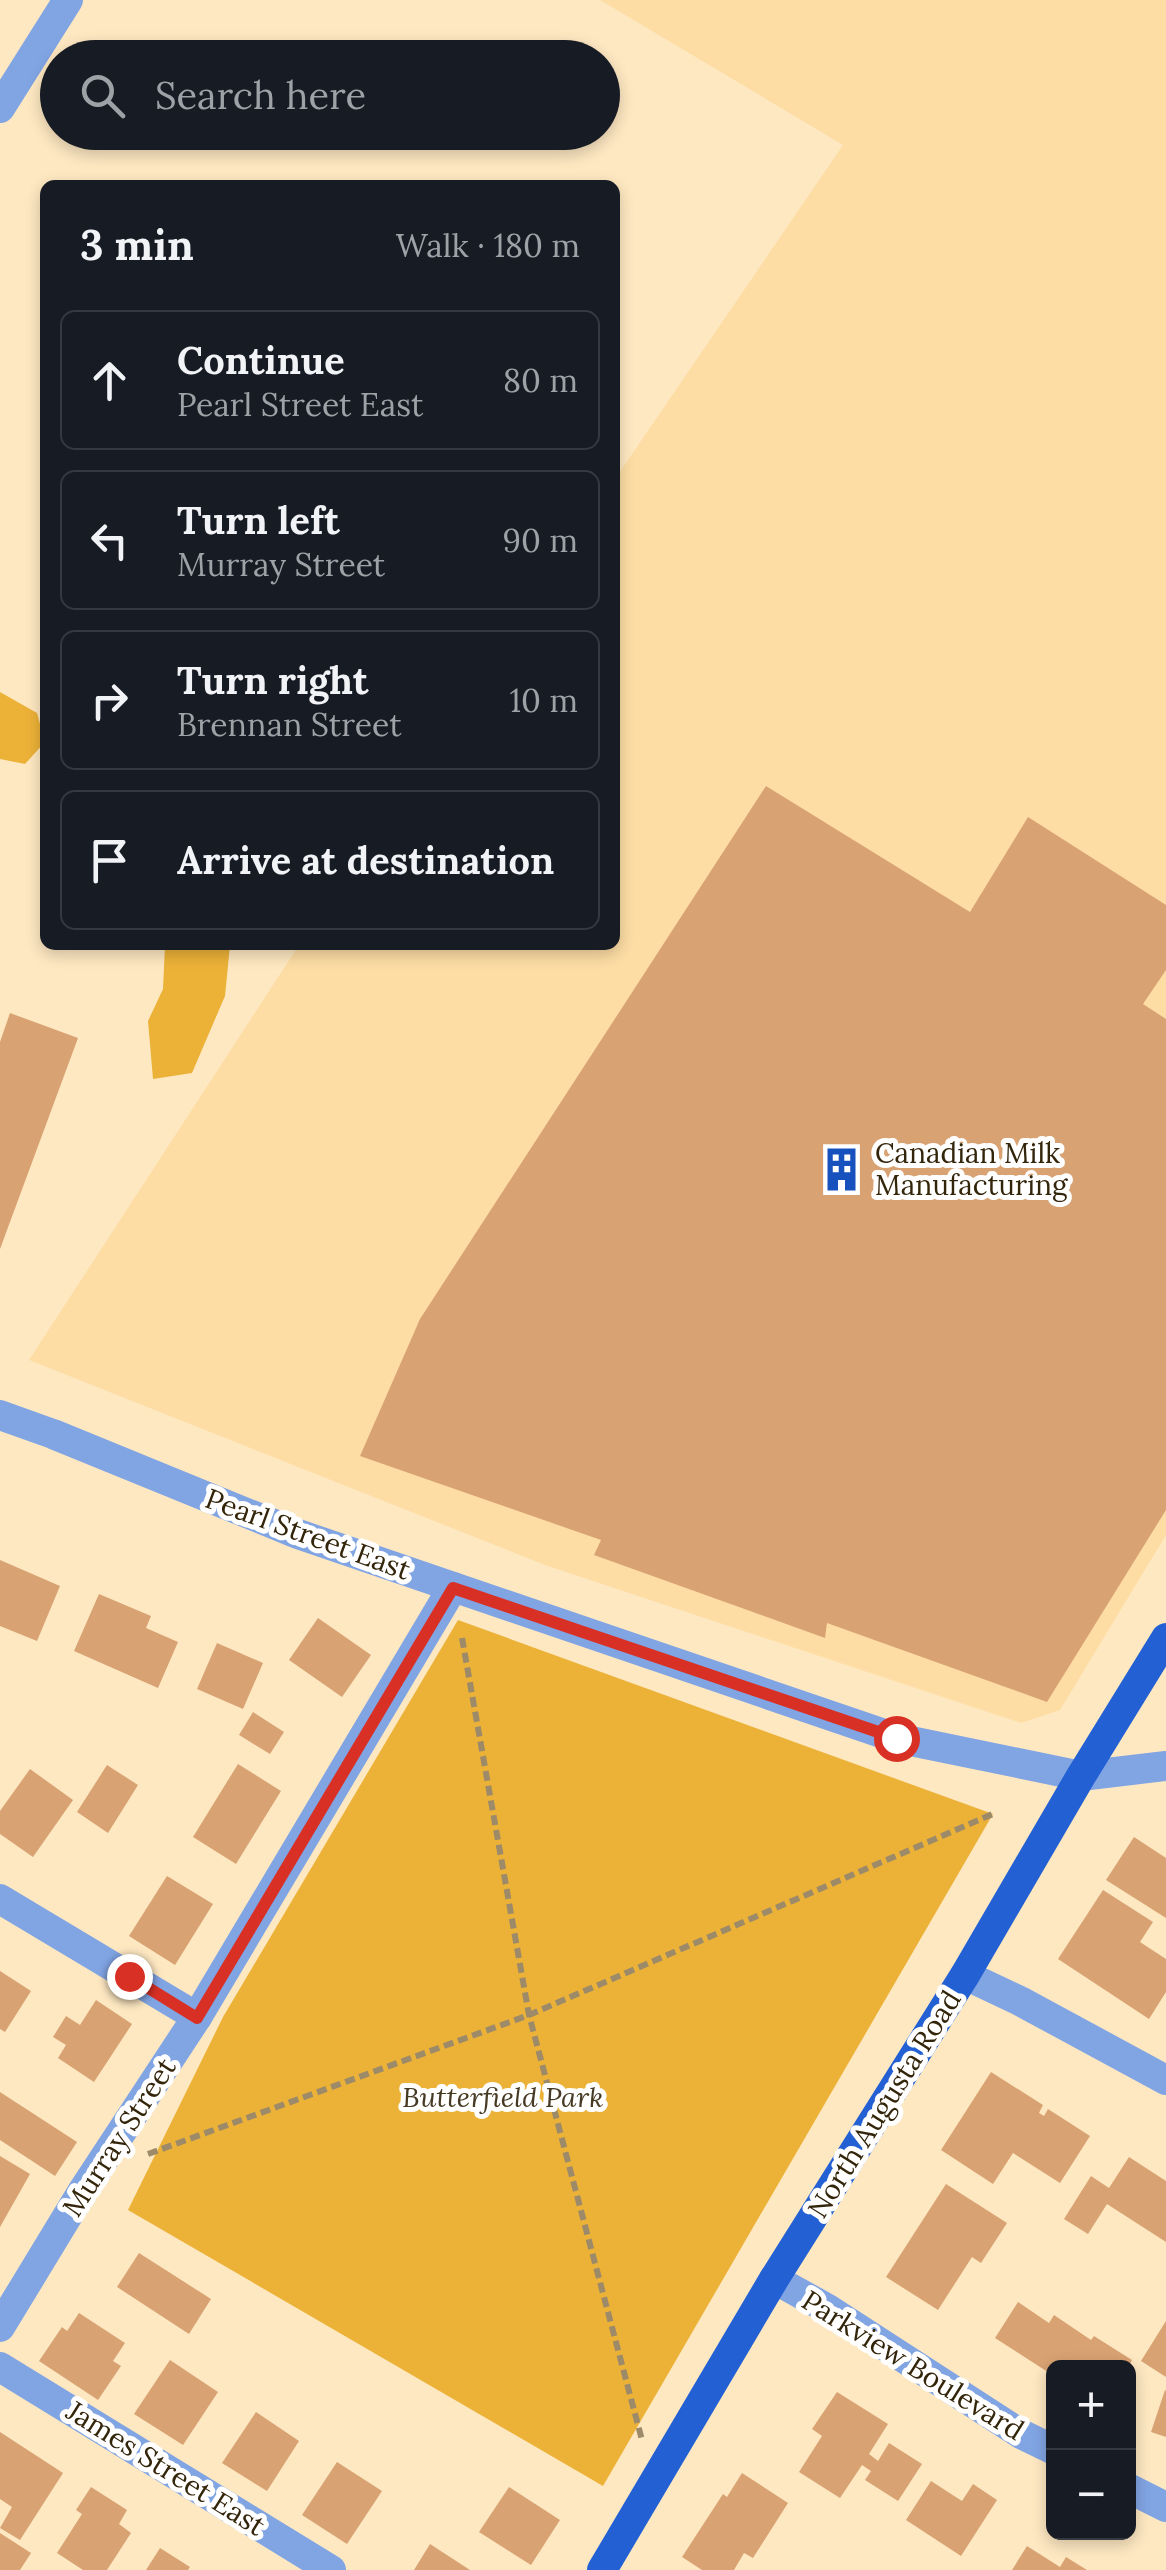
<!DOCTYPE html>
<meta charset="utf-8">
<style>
body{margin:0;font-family:Lora,serif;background:#242831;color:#f1f3f6}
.controls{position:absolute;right:30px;bottom:30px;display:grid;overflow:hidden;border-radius:15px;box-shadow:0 5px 15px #0003}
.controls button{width:90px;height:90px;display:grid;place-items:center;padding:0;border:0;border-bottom:2px solid #363941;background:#171b24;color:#f1f3f6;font:50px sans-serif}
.stop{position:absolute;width:30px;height:30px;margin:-22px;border:8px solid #d93025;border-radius:50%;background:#fff}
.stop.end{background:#d93025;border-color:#fff;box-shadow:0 2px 10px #0008}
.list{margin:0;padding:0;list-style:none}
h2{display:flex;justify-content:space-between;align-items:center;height:130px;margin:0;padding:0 40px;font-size:42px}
h2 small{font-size:32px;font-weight:400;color:#9ea1a6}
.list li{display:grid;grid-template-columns:65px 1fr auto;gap:30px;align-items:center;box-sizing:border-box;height:140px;margin:0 20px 20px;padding:0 20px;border:2px solid #363941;border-radius:15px}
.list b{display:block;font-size:38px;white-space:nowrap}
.list p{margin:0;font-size:32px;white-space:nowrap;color:#9ea1a6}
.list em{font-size:32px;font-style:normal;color:#9ea1a6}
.icon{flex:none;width:55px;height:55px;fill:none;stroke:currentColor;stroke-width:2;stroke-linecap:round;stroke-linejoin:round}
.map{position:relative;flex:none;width:1166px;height:2570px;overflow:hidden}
.search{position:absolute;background:#171b24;box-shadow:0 5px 15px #0003;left:40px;top:40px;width:580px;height:110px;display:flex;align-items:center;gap:25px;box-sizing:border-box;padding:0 35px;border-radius:55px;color:#9ea1a6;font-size:38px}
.panel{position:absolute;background:#171b24;box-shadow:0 5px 15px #0003;left:40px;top:180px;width:580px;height:770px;border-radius:15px}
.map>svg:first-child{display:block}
</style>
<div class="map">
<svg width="1166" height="2570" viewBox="0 0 1166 2570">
<rect width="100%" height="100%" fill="#fee8c2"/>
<polygon fill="#fddda4" points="600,0 1166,0 1166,1535 1060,1710 1021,1723 545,1565 29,1360 299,945 615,945 615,479 843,145"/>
<g fill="#ecb238">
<polygon points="0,692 37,713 45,742 25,764 0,759"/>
<polygon points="165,945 230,945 225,996 192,1073 153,1079 148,1021 163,989"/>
<polygon points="458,1620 993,1814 603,2486 128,2210 223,2017"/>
</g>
<g fill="#d9a272">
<polygon points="766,786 970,912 1028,817 1166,905 1166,970 1143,1004 1166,1019 1166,1510 1047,1702 827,1623 825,1638 594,1555 601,1540 360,1456 420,1319"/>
<polygon points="10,1013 78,1038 0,1249 0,1042"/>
<polygon points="0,1560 60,1586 37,1641 0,1626"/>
<polygon points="99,1594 151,1616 146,1628 178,1642 158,1688 74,1651"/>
<polygon points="318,1618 371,1655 342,1697 289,1660"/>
<polygon points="217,1643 263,1663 243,1709 197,1689"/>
<polygon points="253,1712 284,1732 270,1754 239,1735"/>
<polygon points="238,1764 281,1791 236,1864 193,1837"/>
<polygon points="107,1765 138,1785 108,1833 77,1812"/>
<polygon points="30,1769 73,1800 33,1857 0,1834 0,1811"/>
<polygon points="1134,1837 1166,1858 1166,1918 1106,1880"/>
<polygon points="167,1876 213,1904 175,1965 129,1936"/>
<polygon points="1103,1890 1153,1922 1140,1942 1166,1959 1166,1992 1149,2019 1058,1959"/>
<polygon points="0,1971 31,1991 5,2032 0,2029"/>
<polygon points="96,2000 132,2024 94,2082 58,2058 66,2045 53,2037 66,2016 80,2025"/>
<polygon points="991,2072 1043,2105 1039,2113 1044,2116 1048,2109 1090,2136 1060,2183 1013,2153 993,2184 941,2150"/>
<polygon points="0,2092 77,2142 55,2176 0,2140"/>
<polygon points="0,2156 30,2174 0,2227"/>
<polygon points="1129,2157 1166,2181 1166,2242 1107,2204 1088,2234 1064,2219 1091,2176 1109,2188"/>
<polygon points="946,2184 1007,2223 981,2263 972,2257 938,2310 886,2277"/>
<polygon points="139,2253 211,2299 189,2334 117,2287"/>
<polygon points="1018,2302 1049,2323 1054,2315 1091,2340 1094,2336 1132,2360 1128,2368 1054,2368 1054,2376 995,2338"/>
<polygon points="79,2313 125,2343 113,2361 121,2366 98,2400 39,2361 62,2327 67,2331"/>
<polygon points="1166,2321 1166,2377 1141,2361"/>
<polygon points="170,2360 218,2392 183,2445 134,2414"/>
<polygon points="1165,2390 1166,2391 1166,2437 1151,2432"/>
<polygon points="837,2392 888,2424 869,2454 878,2461 889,2443 922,2464 898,2501 865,2480 871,2471 862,2465 840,2498 799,2472 822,2436 812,2429"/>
<polygon points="256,2412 299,2441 267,2491 222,2463"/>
<polygon points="0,2432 63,2473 20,2540 0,2528 12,2507 0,2499"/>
<polygon points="337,2462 382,2491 347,2544 302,2515"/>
<polygon points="742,2473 788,2503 753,2558 744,2553 734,2570 702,2570 682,2557 723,2494 727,2497"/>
<polygon points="931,2481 962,2501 973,2484 997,2500 961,2556 906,2520"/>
<polygon points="91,2487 127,2510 119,2524 131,2533 107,2570 83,2570 57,2553 82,2514 76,2510"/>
<polygon points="509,2487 560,2520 531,2565 479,2532"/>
<polygon points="0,2533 31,2553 20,2570 0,2570"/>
<polygon points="430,2544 470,2570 414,2570"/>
<polygon points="1027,2546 1060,2567 1066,2557 1087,2570 1012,2570"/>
<polygon points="160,2548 190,2567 188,2570 146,2570"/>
</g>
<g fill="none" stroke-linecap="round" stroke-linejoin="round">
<g stroke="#9c8a69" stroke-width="6" stroke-dasharray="10 5" stroke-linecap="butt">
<polyline points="462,1638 529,2015 642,2440"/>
<polyline points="148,2154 529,2015 995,1813"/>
</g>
<g stroke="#81a4e3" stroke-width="30">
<polyline points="0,108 68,0"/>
<polyline points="0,1415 53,1434 298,1534 896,1738 1081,1776 1166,1766"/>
<polyline points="0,1899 197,2017"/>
<polyline points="965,1975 1020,2001 1166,2080"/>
<polyline points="774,2279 828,2309 1021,2434 1054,2450"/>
<polyline points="0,2327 82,2192 197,2017 453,1587"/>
<polyline points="0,2367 331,2570"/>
<polyline points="1128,2488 1166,2507"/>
</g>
<polyline stroke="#2260d3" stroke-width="30" points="602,2570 774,2279 965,1975 1081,1776 1166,1638"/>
</g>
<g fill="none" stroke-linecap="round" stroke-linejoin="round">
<polyline stroke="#d93025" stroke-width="12" points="129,1976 197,2018 453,1588 896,1738"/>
</g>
<defs>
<symbol id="building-bare" viewBox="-9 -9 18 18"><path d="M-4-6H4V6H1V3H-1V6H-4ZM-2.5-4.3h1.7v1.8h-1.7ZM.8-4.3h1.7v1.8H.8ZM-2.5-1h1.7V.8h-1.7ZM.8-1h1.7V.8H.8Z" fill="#1751bd" stroke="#fff" stroke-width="2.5" paint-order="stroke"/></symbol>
</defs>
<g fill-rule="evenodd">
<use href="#building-bare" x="810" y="1138" width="63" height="63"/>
</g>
<g text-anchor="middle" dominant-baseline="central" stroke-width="10" stroke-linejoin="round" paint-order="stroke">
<g font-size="28" fill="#33250a" stroke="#fff" text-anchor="start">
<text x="875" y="1153">Canadian Milk<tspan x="875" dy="32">Manufacturing</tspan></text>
</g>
<g font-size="28" fill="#33250a" stroke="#fff">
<text transform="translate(308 1534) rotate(20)">Pearl Street East</text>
<text transform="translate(884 2104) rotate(-58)">North Augusta Road</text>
<text transform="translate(119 2137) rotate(-57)">Murray Street</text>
<text transform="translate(913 2365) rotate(32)">Parkview Boulevard</text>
<text transform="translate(166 2468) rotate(32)">James Street East</text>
</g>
<g font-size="28" font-style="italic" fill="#463a24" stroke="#fff">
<text x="503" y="2097">Butterfield Park</text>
</g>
</g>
</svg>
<div class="controls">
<button>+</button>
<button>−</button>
</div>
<div class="stop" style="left:896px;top:1738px"></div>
<div class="stop end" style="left:129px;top:1976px"></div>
<div class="search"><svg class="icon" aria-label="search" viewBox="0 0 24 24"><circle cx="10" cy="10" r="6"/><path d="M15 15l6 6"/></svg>Search here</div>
<section class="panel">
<h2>3 min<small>Walk · 180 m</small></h2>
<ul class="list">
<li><svg class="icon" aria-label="ahead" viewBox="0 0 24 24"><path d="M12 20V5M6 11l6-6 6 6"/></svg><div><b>Continue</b><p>Pearl Street East</p></div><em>80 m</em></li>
<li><svg class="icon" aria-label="left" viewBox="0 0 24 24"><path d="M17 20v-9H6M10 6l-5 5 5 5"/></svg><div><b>Turn left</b><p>Murray Street</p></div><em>90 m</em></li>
<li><svg class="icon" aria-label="right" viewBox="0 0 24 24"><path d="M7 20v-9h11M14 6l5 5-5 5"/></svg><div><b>Turn right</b><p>Brennan Street</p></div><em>10 m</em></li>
<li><svg class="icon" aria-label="arrive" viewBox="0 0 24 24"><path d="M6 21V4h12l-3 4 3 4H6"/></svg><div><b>Arrive at destination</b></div></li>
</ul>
</section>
</div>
